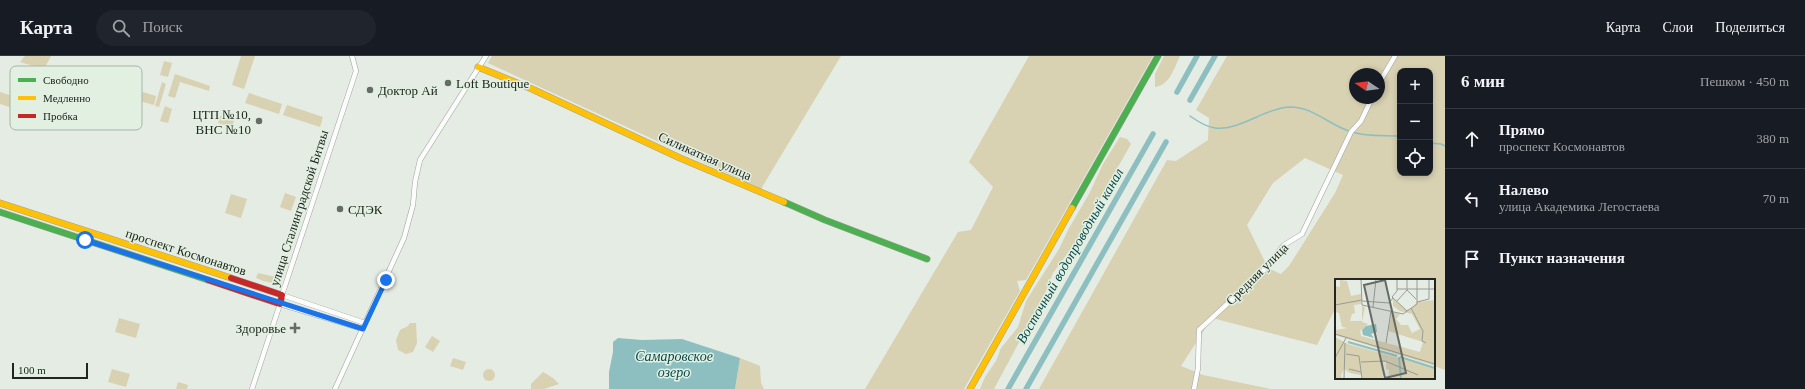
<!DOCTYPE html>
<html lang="ru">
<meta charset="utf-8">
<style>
body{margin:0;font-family:"Times New Roman",serif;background:#20242c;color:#f1f3f6}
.controls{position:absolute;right:12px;top:12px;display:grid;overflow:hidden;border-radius:8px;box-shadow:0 2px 6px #0003}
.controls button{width:36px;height:36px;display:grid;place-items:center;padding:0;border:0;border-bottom:1px solid #363941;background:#171b24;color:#f1f3f6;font:20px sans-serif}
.compass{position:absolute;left:1349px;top:12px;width:36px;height:36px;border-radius:50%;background:#171b24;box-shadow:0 2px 6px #0003;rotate:283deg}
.scale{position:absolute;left:12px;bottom:10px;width:76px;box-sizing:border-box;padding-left:4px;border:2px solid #212621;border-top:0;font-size:11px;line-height:14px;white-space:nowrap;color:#212621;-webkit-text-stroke:3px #e2f0e1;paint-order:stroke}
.stop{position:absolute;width:12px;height:12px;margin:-9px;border:3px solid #1a73e8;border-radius:50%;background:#fff}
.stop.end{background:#1a73e8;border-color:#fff;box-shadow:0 1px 4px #0008}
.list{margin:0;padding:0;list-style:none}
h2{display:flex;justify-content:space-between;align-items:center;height:52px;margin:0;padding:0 16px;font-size:17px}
h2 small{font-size:13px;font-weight:400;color:#9ea1a6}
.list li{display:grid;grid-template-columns:26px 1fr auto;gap:12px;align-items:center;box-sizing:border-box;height:60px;padding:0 16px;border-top:1px solid #363941}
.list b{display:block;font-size:15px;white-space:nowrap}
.list p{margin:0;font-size:13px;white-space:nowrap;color:#9ea1a6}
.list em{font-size:13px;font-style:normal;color:#9ea1a6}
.icon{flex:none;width:22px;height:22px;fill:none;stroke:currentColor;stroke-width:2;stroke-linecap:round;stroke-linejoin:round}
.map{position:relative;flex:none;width:1445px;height:333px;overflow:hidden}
header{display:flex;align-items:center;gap:24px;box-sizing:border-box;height:56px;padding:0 20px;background:#171b24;border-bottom:1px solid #363941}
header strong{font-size:19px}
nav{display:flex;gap:22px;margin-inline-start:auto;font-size:14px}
.search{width:280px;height:36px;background:#20242c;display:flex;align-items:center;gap:10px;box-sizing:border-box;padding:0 14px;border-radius:22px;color:#9ea1a6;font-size:15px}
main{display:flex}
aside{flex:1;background:#171b24}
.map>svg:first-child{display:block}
</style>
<header>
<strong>Карта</strong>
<div class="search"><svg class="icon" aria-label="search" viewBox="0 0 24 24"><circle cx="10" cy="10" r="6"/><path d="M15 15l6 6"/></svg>Поиск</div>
<nav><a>Карта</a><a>Слои</a><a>Поделиться</a></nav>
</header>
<main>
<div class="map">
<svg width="1445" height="333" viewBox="0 0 1445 333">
<rect width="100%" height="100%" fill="#e5ece4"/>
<g fill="#d8d1b2" fill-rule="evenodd">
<polygon points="25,0 51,0 44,13 20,6"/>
<polygon points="241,0 255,0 244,33 232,29"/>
<polygon points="492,0 841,0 761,133 488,7"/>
<polygon points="1029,0 1153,0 1026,224 1017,225 1020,235 964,333 865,333 958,176 971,174 993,131 969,106"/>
<path d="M1164 0H1180C1174 12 1170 29 1155 31V18Z"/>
<path d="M1227 0H1445V314L1434 310V224H1336V251L1317 289 1212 262 1181 310 1203 319 1271 333H1039L1167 104 1176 105 1208 84 1209 62 1196 54ZM1400 15H1430V117H1400ZM1355 18H1379V42H1355ZM1305 102 1343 119 1335 137 1289 210 1281 218 1268 212 1247 169 1273 127Z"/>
<polygon points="164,5 172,7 168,21 160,19"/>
<polygon points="175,18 210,30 209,35 180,26 175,42 168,40"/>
<polygon points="162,26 166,28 159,51 155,50"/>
<polygon points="0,36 16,41 13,52 0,48"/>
<polygon points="143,36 156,40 154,49 140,45"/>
<polygon points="249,37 282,48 279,58 245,47"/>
<polygon points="287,49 323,61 320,71 283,59"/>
<polygon points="165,50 172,53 168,67 160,65"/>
<polygon points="220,60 234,64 232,71 218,67"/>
<polygon points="1120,81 1127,83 1131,88 1073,190 1053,217 1044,240 994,333 980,333 985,321 996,305 1001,292 1018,271 1026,245 1059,193 1068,174 1089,138 1103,108"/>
<polygon points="285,137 296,141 291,155 280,151"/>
<polygon points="231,138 247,143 241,162 225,157"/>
<path d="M282 208 284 213 281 225C273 229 263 225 256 222L258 217 276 221 280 209Z"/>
<polygon points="119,262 140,268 136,282 115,276"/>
<polygon points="410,267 416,267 417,287 413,296 406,298 398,294 396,284 400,274 408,270"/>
<polygon points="432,280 440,285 433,296 425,291"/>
<polygon points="453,302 466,306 463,314 450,310"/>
<polygon points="740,302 760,310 761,327 764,333 735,333"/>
<circle cx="489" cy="319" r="6"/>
<polygon points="112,313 130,318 126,331 108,326"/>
<polygon points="543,316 553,322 559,328 544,333 531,333 531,328"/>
<polygon points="178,326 188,329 187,333 176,333"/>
</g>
<polygon fill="#8ebfc0" points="618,282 642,284 682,283 740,302 735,333 609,333 609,316 613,296 613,286"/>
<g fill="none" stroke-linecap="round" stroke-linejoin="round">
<g stroke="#8ebfc0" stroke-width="1.5">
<path d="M1190 60C1197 65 1206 71 1215 72 1239 75 1265 52 1290 51 1314 51 1330 70 1352 76 1367 81 1384 79 1400 80"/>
<polyline points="1430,87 1441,88 1445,90"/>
</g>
<g stroke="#8ebfc0" stroke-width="5.5">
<polyline points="1177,36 1197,0"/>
<polyline points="1190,44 1215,0"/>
<polyline points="1008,333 1153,78"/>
<polyline points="1026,333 1166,86"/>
</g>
<defs>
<g id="street">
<polyline points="352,0 356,15 282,239 365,267"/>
<polyline points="1379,27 1395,0"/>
<polyline points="252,333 280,248 363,273"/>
<polyline points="335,333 404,182 413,149 415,126 420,104 486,0"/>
<polyline points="1194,333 1198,312 1199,274 1264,214 1284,189 1302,178 1351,76 1361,65 1372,42"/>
</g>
<g id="fast">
<polyline points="784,146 825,164 927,203"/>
<polyline points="1072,152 1158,0"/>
<polyline points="0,156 208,224"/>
</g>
<g id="slow">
<polyline points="478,11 532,33 680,102 784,146"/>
<polyline points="0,147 231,222"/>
<polyline points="970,333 1072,152"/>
</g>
<polyline id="jam" points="208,224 280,248 282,239 231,222"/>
</defs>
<use href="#street" stroke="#9ca29b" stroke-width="5.5"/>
<use href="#fast" stroke="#9ca29b" stroke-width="7"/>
<use href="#slow" stroke="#9ca29b" stroke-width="7"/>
<use href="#jam" stroke="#9ca29b" stroke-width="7"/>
<use href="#street" stroke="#fbfcfb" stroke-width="4.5"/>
<use href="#fast" stroke="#4caf50" stroke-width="6"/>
<use href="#slow" stroke="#ffc107" stroke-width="6"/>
<use href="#jam" stroke="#c62828" stroke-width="6"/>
</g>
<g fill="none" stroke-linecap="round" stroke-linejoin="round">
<polyline stroke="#1a73e8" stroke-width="5" points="85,184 363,273 386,224"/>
</g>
<g fill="#666b65" stroke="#e2f0e1" stroke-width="1.5">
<circle cx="448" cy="27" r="4"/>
<circle cx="370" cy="34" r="4"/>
<circle cx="259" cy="65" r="4"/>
<circle cx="340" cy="153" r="4"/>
<path d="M293 266h4v4h4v4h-4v4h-4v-4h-4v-4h4z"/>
</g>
<g text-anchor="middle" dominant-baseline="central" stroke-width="3" stroke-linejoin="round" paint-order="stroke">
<g font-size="13" fill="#212621" stroke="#e2f0e1" text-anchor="start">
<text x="456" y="27">Loft Boutique</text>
<text x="378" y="34">Доктор Ай</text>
<text x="251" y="58" text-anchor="end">ЦТП №10,<tspan x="251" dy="15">ВНС №10</tspan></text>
<text x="348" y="153">СДЭК</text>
<text x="286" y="272" text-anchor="end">Здоровье</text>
</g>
<g font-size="13" fill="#212621" stroke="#e2f0e1">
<text transform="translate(705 100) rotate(24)">Силикатная улица</text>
<text transform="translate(299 152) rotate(-72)">улица Сталинградской Битвы</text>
<text transform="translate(186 196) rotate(18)">проспект Космонавтов</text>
<text transform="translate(1257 218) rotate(-45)">Средняя улица</text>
</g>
<g font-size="14" font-style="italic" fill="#08484c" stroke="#e2f0e1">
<text transform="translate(1070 200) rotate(-60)">Восточный водопроводный канал</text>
<text x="674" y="300">Самаровское<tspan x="674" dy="16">озеро</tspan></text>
</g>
</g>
<g transform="translate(1335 223)">
<rect width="100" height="100" fill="#e5ece4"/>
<path d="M5 1 12 2 16 17 26 15V25L19 26 20 34 17 35 15 42H27V27L30 28 27 43 33 45 25 52 26 57 85 73 88 63 53 52 57 33 65 35 61 40 66 46H73L77 54 85 50 77 35 65 32 58 27V19L71 31 77 29 82 23 100 21V87L0 56V51L13 49 7 48 4 34 0 33V7L5 8ZM0 58 13 65 100 89V100H53L54 91 51 90V83L48 82V99H27L26 96 15 94 9 90 6 96 7 100H0Z" fill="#d8d1b2"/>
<path d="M41 45 42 53 36 55 39 59 28 56 27 51 31 47Z" fill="#8ebfc0"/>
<path fill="none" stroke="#8ebfc0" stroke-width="2" d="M13 63 62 77M64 78 66 100M65 78 100 89"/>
<path fill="none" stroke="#979d96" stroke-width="1" d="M26 0 27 26 68 35 82 25V0M62 0V12L57 18 72 32M62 10H100M72 11 81 20M27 22 54 24 58 19M62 22 72 11V0M82 23 94 20V0M0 26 27 21M38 28 41 0M76 29 88 52 87 62 91 64M0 55 100 85M51 64 56 32M11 75 24 77 27 100M0 79 11 59M26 83 50 82 83 96M14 90 26 93M9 100 10 64"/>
<path fill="#666b65" fill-opacity="0.15" stroke="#666b65" stroke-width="2" d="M50 1 71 94 50 99 29 6Z"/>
<rect width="100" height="100" fill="none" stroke="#212621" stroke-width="2"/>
</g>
<rect x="10" y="10" width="132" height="64" rx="6" fill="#e2f0e1" stroke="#a8b3a7" stroke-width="1"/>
<rect x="18" y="22" width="18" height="4" fill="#4caf50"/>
<rect x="18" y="40" width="18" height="4" fill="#ffc107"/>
<rect x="18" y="58" width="18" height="4" fill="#c62828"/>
<g font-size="11" fill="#212621">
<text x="43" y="28">Свободно</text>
<text x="43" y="46">Медленно</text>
<text x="43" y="64">Пробка</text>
</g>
</svg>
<div class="controls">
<button>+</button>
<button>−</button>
<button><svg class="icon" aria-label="locate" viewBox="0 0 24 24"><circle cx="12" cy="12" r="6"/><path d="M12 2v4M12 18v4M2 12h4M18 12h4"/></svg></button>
</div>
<svg class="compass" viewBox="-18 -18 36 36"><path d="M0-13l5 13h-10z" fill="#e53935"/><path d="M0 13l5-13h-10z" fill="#9ea1a6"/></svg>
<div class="scale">100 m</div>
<div class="stop" style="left:85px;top:184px"></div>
<div class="stop end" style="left:386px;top:224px"></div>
</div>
<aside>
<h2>6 мин<small>Пешком · 450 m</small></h2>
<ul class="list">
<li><svg class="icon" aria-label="ahead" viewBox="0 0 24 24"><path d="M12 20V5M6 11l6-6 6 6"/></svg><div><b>Прямо</b><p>проспект Космонавтов</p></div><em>380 m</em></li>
<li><svg class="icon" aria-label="left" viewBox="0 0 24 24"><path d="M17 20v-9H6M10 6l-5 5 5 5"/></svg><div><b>Налево</b><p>улица Академика Легостаева</p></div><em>70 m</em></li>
<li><svg class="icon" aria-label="arrive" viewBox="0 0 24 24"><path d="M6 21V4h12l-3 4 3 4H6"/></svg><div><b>Пункт назначения</b></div></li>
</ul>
</aside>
</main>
